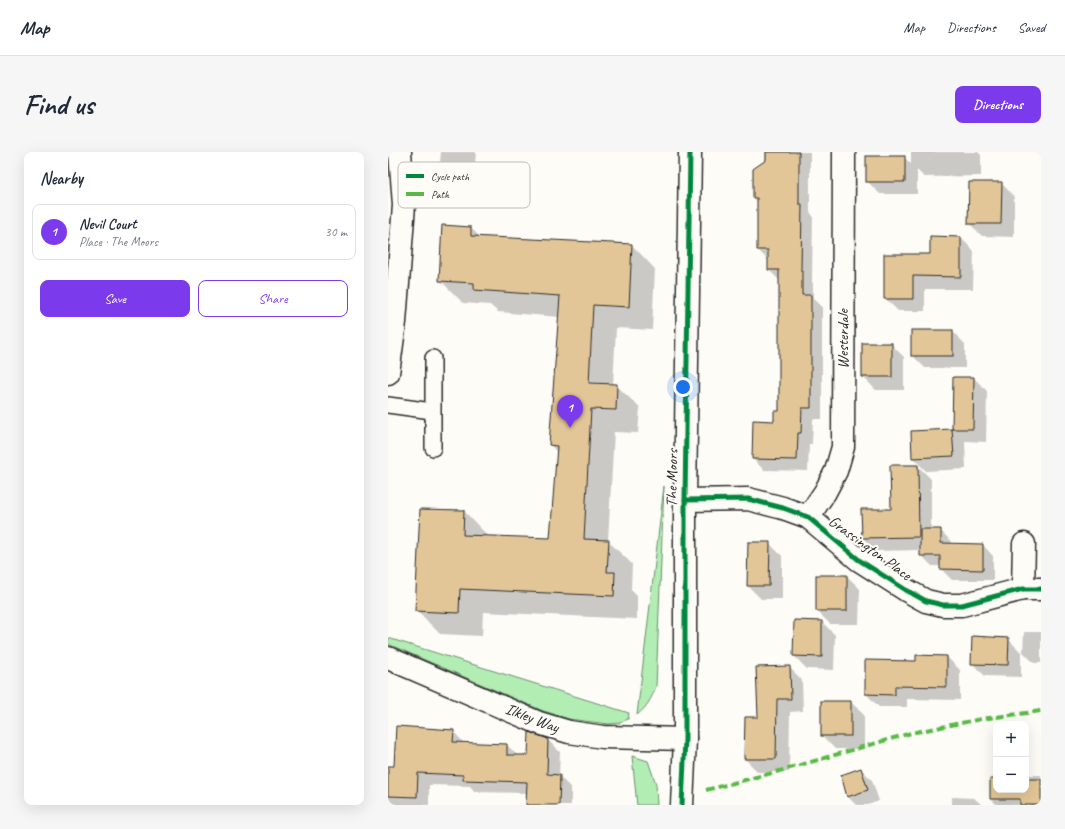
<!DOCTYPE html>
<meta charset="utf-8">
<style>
body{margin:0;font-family:Caveat,sans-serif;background:#f6f6f7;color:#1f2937}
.controls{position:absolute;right:12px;bottom:12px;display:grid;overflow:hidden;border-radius:8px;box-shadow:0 4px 16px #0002}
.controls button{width:36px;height:36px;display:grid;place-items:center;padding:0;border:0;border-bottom:1px solid #e0e1e3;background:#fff;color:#1f2937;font:20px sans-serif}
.you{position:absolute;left:295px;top:235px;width:14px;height:14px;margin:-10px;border:3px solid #fff;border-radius:50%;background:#1a73e8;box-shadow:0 0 0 6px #1a73e833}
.badge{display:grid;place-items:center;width:26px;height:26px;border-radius:50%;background:#7c3aed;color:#fff;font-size:13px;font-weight:700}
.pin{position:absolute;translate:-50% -33px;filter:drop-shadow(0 1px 2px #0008)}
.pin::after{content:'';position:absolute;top:21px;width:14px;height:12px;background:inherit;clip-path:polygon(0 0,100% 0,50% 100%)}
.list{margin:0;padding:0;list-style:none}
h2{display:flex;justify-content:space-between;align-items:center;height:52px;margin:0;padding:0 16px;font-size:17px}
h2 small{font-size:13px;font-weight:400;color:#747a83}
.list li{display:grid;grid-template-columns:26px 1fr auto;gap:12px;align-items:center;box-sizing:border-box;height:56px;margin:0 8px 8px;padding:0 8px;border:1px solid #e0e1e3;border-radius:8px}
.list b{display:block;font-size:15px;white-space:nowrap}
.list p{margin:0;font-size:13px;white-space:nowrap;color:#747a83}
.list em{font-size:13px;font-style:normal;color:#747a83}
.actions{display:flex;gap:8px;padding:12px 16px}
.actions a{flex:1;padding:9px 0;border:1px solid #7c3aed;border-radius:8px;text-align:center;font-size:14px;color:#7c3aed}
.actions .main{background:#7c3aed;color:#fff}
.map{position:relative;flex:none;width:653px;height:653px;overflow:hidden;border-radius:8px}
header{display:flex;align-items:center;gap:24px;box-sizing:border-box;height:56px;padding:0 20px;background:#fff;border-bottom:1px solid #e0e1e3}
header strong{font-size:19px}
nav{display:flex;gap:22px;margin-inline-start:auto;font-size:14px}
.intro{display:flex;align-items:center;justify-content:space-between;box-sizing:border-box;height:96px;padding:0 24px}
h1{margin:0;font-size:28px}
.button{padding:10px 18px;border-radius:8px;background:#7c3aed;color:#fff;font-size:14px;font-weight:700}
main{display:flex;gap:24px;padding:0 24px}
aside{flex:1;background:#fff;border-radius:8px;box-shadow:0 4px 16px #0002}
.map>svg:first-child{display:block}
</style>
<header>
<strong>Map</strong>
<nav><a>Map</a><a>Directions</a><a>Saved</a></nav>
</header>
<div class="intro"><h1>Find us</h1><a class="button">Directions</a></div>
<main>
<aside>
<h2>Nearby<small></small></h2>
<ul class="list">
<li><span class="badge">1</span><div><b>Nevil Court</b><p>Place · The Moors</p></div><em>30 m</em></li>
</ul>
<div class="actions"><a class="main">Save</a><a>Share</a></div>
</aside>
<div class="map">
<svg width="653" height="653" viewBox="0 0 653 653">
<rect width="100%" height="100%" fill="#fdfcf7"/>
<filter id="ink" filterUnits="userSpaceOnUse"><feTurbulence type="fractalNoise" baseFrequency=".025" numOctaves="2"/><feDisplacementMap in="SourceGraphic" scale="8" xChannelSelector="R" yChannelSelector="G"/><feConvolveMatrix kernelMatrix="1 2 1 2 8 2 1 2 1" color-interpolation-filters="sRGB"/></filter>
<g filter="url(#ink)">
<g fill="#b2eeb3" stroke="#6e8c6f">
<path d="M276 334 268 534C264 546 259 555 249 563Z"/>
<polygon points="0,486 241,561 240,567 232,571 221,572 181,567 153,558 0,492"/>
<polygon points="244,604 260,609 268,632 269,653 249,653"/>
</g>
<g fill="#0003">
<polygon points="53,0 88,0 86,24 64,22 52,10"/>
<polygon points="377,0 422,0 422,60 425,64 424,130 425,131 425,147 434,155 434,267 425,267 424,292 421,292 420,319 376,318 365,307 392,260 392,129 381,118 381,109 370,98 370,50 366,45 377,9"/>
<polygon points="523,0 590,0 593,3 593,24 536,25 529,18 529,42 492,42 479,29 516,5 523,12"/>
<polygon points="613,31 626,44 626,85 594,84 581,71"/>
<polygon points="83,76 93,86 244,93 267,117 264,178 228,176 225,233 228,233 252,256 250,281 226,280 220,389 244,412 243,438 249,444 249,467 95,460 94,484 52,482 28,458 76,359 99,383 99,385 163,387 169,300 162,293 172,165 110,160 102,153 75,151 52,128"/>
<polygon points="573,86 586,99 585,137 537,137 537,159 510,159 497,146 543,103"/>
<polygon points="564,179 577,192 577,216 537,216 524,203"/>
<polygon points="503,192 516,205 516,238 488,238 475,225"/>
<polygon points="566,226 586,226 599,239 598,290 577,289 578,317 538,319 525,306 524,280 565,278"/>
<polygon points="530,314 543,327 543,378 552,378 563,389 563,392 595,393 605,404 605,428 564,428 553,417 553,414 544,414 533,403 533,398 488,399 475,386 504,358"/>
<polygon points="381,391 394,404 394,447 373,447 360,434"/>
<polygon points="459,424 472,437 471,472 442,472 429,459"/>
<polygon points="407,469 434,470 447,483 446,518 419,517 406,504"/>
<polygon points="636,480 653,480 653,511 646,511 635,500"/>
<polygon points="620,487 633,500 633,525 597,524 584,511"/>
<polygon points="559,505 572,518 572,548 519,547 519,555 491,555 478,542"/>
<polygon points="401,515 414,528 415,559 402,560 401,620 370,620 357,607 371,566"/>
<polygon points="463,550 476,563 476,597 447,597 434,584"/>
<polygon points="65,579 77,592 119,593 130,604 141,604 160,588 172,600 171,624 183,636 183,653 139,653 140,641 87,640 82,634 41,633 41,653 0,653 0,615 7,615"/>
<polygon points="473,617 484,628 491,649 480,653 468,653 460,645 454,623"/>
<polygon points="638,623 653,623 653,653 609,653 603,647 608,628 608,638 638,638"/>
<polygon points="564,645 586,646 594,653 564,653"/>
</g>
<g fill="#e3c697" stroke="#2b2b2b">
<polygon points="378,0 411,0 411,52 414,52 413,119 414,119 414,143 423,143 423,256 414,256 413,281 410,281 409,308 364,307 365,268 386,269 386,259 391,259 391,118 380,118 380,98 369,98 369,46 365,46 365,17 378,8"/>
<rect x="478" y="4" width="39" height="26"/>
<polygon points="581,30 614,30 613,72 580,72"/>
<polygon points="54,73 83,75 83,84 244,92 241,155 205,153 201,231 229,232 228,258 203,257 196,387 221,388 219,420 227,420 226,444 72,437 71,461 27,459 32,357 76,358 75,383 162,386 169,294 161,293 172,144 86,138 86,131 51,129"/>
<polygon points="542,84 573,85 573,125 525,124 525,147 496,147 496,102 542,102"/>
<rect x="523" y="178" width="42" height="26"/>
<rect x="474" y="191" width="30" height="34"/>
<polygon points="565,225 586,225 585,277 564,277"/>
<polygon points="564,277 566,304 524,306 523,279"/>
<polygon points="502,313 530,313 531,385 474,386 473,357 503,357"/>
<polygon points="532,377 553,377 553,391 595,392 595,418 552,417 552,404 532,404"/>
<polygon points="360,390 382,390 381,434 359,434"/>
<rect x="428" y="423" width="31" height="36"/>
<polygon points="406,468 434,469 434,505 405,504"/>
<polygon points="584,484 621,486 620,513 583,512"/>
<polygon points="528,503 559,504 559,535 507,534 507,543 477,542 477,508 528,509"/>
<polygon points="402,514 403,547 389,547 388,607 356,607 357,565 370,565 368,515"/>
<rect x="433" y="549" width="30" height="35"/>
<polygon points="8,574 66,578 65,590 119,592 119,603 140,603 141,580 160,587 159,622 172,623 171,653 138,653 139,630 75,628 75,623 30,621 29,645 0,644 0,614 6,614"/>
<polygon points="473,616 480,638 459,645 453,623"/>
<polygon points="602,627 608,627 608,638 638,638 638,627 653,627 653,653 632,653 632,647 602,647"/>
</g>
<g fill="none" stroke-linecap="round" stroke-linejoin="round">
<defs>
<g id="lane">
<polyline points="45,206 45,296"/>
<polyline points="0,253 44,259"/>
</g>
<g id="street">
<polyline points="0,221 7,170 16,53 12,0"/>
<polyline points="297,348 360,347 395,356 420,365 471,408 518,438 538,449 555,453 574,453 635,437 653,437"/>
<polyline points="420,365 437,340 448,319 455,295 456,0"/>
<polyline points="635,437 636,392"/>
<polyline points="0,506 151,571 181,580 215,585 297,587"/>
</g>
<polyline id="secondary" points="294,653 297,587 297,348 302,0"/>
</defs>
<use href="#lane" stroke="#2b2b2b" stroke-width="18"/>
<use href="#street" stroke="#2b2b2b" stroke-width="25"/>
<use href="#secondary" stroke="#2b2b2b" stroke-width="25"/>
<use href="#lane" stroke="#fdfcf7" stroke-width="15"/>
<use href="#street" stroke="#fdfcf7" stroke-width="22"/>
<use href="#secondary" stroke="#fdfcf7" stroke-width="22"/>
<polyline stroke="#58b947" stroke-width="4" stroke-dasharray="8 4" stroke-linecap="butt" points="318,638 388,620 523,581 593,567 653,559"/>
<defs>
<g id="cycleway">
<polyline points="297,348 360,347 395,356 420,365 471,408 518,438 538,449 555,453 574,453 635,437 653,437"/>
<polyline points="294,653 297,587 297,348 302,0"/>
</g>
</defs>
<use href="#cycleway" stroke="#fdfcf7" stroke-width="8"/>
<use href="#cycleway" stroke="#00873e" stroke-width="5"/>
</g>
</g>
<g text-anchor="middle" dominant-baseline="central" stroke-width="4" stroke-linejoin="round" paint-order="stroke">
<g font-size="16" fill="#2b2b2b" stroke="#fdfcf7">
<text transform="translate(455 187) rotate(-90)">Westerdale</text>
<text transform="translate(284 326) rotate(-89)">The Moors</text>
<text transform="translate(482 396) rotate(36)">Grassington Place</text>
<text transform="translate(144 566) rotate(21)">Ilkley Way</text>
</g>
</g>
<rect x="10" y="10" width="132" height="46" rx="6" fill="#fdfcf7" stroke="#bebdba" stroke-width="1"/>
<rect x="18" y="22" width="18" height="4" fill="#00873e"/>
<rect x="18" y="40" width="18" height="4" fill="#58b947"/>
<g font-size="11" fill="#2b2b2b">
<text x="43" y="28">Cycle path</text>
<text x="43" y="46">Path</text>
</g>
</svg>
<div class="controls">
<button>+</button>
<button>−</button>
</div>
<div class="you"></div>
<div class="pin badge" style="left:182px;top:276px">1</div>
</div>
</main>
